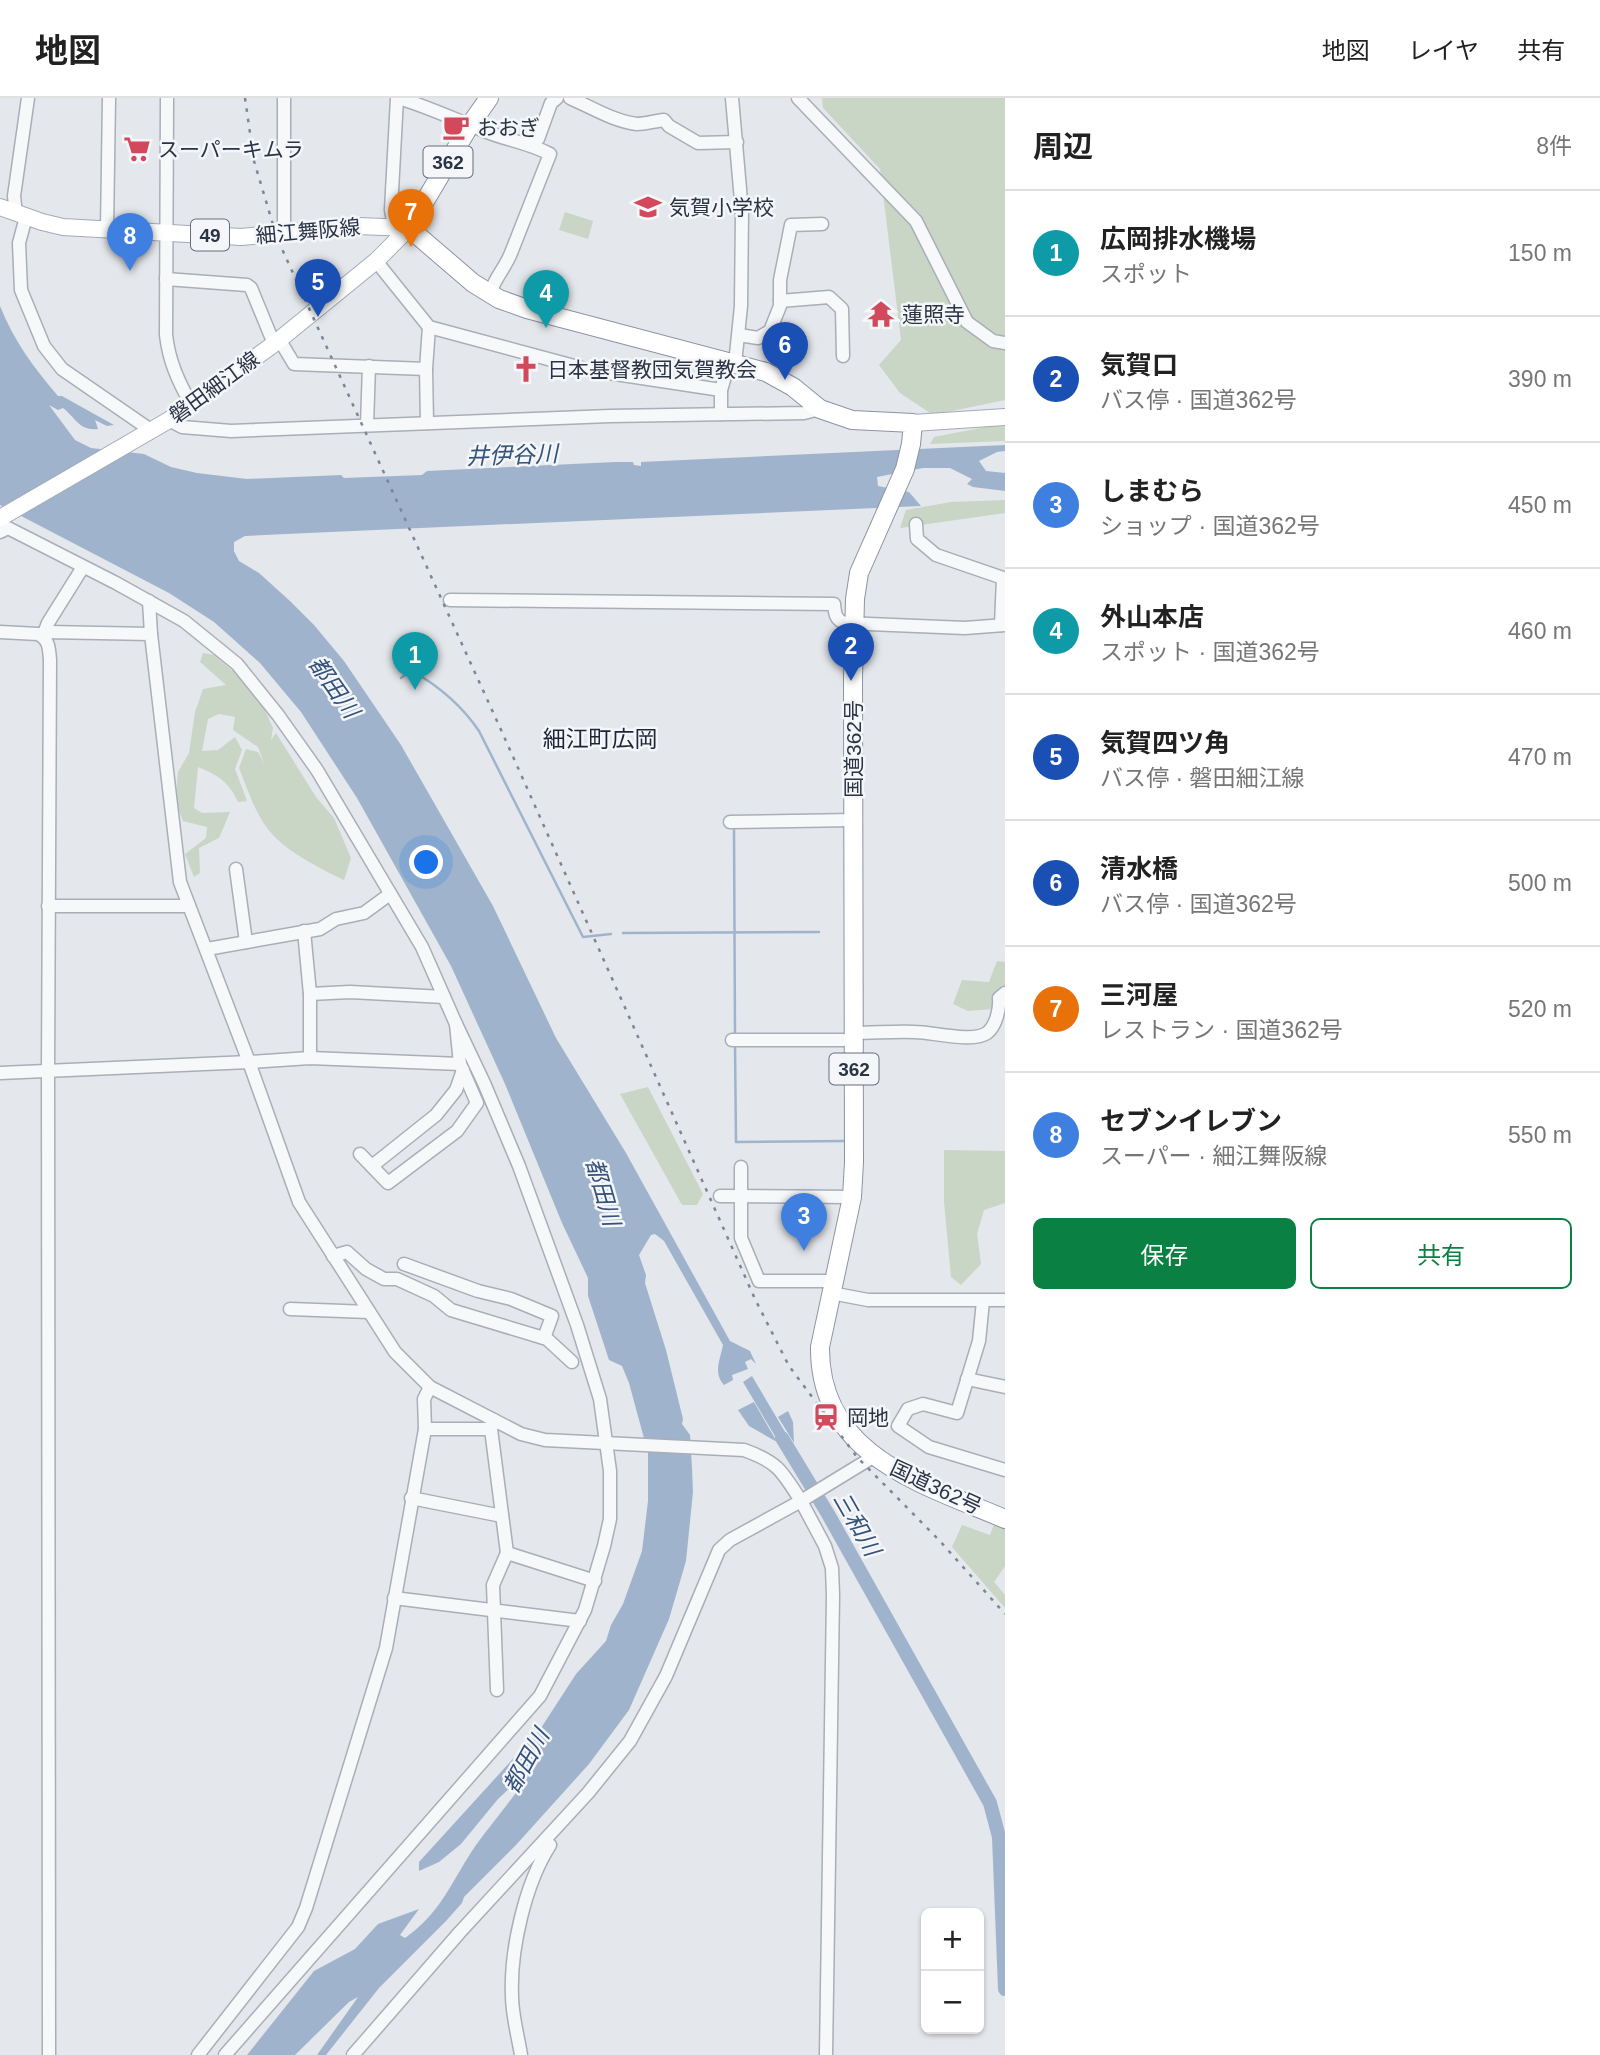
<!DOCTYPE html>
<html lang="ja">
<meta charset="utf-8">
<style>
body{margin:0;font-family:Arial,"Noto Sans JP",sans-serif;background:#f6f6f6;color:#222}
.controls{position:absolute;right:21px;bottom:21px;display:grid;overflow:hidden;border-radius:10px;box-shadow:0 2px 5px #0004}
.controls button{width:63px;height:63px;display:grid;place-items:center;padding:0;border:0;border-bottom:2px solid #e0e0e0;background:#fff;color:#222;font:35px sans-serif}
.you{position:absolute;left:427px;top:765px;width:24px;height:24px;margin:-18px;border:5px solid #fff;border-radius:50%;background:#1a73e8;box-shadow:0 0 0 10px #1a73e833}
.badge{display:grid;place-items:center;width:46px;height:46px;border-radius:50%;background:#0b8043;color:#fff;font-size:23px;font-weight:700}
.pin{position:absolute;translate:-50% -58px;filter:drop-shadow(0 2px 4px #0008)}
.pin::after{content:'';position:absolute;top:37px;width:24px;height:21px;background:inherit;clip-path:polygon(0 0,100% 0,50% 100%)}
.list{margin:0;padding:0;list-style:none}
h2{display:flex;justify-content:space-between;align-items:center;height:91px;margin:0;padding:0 28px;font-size:30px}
h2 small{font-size:23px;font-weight:400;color:#767676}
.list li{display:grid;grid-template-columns:46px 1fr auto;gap:21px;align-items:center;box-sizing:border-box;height:126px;padding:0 28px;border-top:2px solid #e0e0e0}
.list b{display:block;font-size:26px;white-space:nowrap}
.list p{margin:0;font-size:23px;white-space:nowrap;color:#767676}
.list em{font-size:23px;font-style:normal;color:#767676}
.actions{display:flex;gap:14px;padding:21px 28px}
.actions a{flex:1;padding:16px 0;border:2px solid #0b8043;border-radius:10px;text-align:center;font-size:24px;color:#0b8043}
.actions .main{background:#0b8043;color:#fff}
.map{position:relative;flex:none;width:1005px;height:1957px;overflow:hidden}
header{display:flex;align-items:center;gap:42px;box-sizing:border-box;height:98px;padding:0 35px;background:#fff;border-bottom:2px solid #e0e0e0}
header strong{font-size:33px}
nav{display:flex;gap:38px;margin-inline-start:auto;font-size:24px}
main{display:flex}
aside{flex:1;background:#fff}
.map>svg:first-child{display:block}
</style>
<header>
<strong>地図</strong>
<nav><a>地図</a><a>レイヤ</a><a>共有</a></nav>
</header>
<main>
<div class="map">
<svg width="1005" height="1957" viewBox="0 0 1005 1957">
<rect width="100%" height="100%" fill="#e4e7ec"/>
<g fill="#c9d6c5">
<polygon points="822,0 1005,0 1005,302 933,317 900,295 879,267 901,242 880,71 823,10"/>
<polygon points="565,114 593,123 588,141 559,132"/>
<polygon points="1005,325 1005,343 930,346 934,339"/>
<polygon points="1005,402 1005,415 900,430 906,412 951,404"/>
<path d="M203 555 214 557 235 575 263 608 273 630 271 642 276 635 316 699 334 720 351 760 344 782C319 770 283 752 267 730 254 712 247 690 239 670L246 651 258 654 264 665 258 649 233 632 235 619 219 616 208 621 202 653 218 652 235 639 242 652 235 671 247 703 238 704C229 684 218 677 198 669L194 710 202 715 230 714 219 740 199 750 200 775 194 779 185 756 206 740 207 729 183 723 179 713 176 696 178 674 189 655 195 614 203 591 226 587 200 564Z"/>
<polygon points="997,863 1005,864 1005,910 968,913 953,906 962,882 989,884"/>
<polygon points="648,989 703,1096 697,1107 682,1107 620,996"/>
<polygon points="944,1052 1005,1053 1005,1105 984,1112 977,1136 981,1166 961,1187 951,1179 944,1104"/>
<polygon points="995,1424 1005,1429 1005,1468 994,1484 1005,1497 1005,1510 952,1449 962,1427 990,1437"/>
</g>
<g fill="#9fb4cc">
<path d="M0 208C14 243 34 270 58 298H62L114 327 107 328 95 322 98 331C79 333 76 320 63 310L58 312 49 307 75 342 91 350 144 356 171 369 197 375 247 381 341 377 344 380 422 377 427 373 615 364H633L634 367 641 368V364L1005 347V353L997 354 979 363 986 373 1005 375V393L973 389 967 386 972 381 950 370H923L877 379 878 388 909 394 921 408 308 435 245 438 234 444V453L239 463 259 475 290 503 314 527 344 563 401 647 493 808 556 940 626 1055 730 1243 750 1253 756 1266 751 1261 745 1264 748 1271 732 1277 733 1282 724 1287C713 1275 720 1262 723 1247L664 1143 655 1136 651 1137 639 1157 646 1177 645 1185 666 1252 683 1321 682 1326 690 1337 692 1370 693 1394 686 1463 669 1521 629 1612 589 1666 516 1747 464 1799 462 1805 446 1823 379 1890 326 1957H317L358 1899 349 1904 295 1957H247L314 1873 355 1851 378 1826 419 1811 400 1837 405 1840C442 1814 452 1782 476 1747 491 1726 508 1707 522 1686L517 1683 498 1701 461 1746 439 1764 419 1773V1764L541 1630 576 1576 606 1543 611 1527 623 1506 642 1453 648 1403V1355L629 1285 622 1268 609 1262 588 1198V1180L562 1125 505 986 451 868 357 700 301 614 260 565 214 524 169 495 0 407Z"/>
<polygon points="752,1278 794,1349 796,1363 788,1350 779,1345 743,1284"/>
<polygon points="754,1304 777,1344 749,1328 738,1312"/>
<polygon points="788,1313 793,1324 794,1345 778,1319"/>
</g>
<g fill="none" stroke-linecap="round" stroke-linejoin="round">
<g stroke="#9fb4cc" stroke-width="2.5">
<path d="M401 580 410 573 414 574C440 589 462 608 479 633L583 839 611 836"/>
<polyline points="734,728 735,938"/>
<polyline points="623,835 819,834"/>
<polyline points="735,946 736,1044 845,1043"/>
</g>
<polyline stroke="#9fb4cc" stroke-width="14" points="782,1340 828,1416 990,1705 999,1739 1005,1891"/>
<defs>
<g id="minor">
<path d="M167 0 166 237C169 263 178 283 191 306"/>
<path d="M399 0C428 9 454 21 482 32 505 42 527 44 550 56L511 155C505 170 495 180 490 195"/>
<path d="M570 0C591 9 613 23 637 26 645 26 655 23 664 22L669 28 698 45 737 44"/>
<polyline points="732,0 742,114 741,208 735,266"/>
<polyline points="798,0 916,123 967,224 993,243 1005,245"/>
<polyline points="530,45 538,41 551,5 557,0"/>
<polyline points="16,116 14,98 28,0"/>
<polyline points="26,119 19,145 21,192 44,248 62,271 152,333"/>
<polyline points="394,128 391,112 397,0"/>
<polyline points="107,131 109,0"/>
<polyline points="284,136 284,0"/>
<polyline points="376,163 429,229 426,271 427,325"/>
<polyline points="166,181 247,187 251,190 274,246"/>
<polyline points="780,203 829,199 842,211 843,258"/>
<polyline points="429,229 589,272 721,292"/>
<polyline points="739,237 758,240 770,233 780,208 780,182 791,127 822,126"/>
<polyline points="279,241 294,266 426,271"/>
<polyline points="721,316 721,292 729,265"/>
<polyline points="169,322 182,329 231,333 610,318 804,315 820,311"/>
<polyline points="367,327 369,268"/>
<polyline points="916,426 917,441 936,457 1003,480 1001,527"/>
<polyline points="0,434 8,430 116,485 184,523 237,566 278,617 317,672 422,849 456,926 460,966 477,1005 457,1033 388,1085 360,1056"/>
<path d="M450 502 834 506C835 515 835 522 845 525L965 530 1005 527"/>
<polyline points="149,503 151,536"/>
<path d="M0 534 38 536C49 541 49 550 50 562L48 972 49 1957"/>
<polyline points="43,538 47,534 151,536 180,784 249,964 310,960 460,966"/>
<polyline points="43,538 48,525 83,469"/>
<polyline points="730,724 854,722"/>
<polyline points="236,771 246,844"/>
<polyline points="48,808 189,808"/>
<polyline points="304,833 310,896 310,960"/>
<polyline points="207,851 320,831 336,821 364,815 390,796"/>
<polyline points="310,896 350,894 444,899"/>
<path d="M854 935C875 935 895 933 915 934 932 934 973 945 987 935 996 928 1000 911 999 900L1005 895"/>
<polyline points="732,942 854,942"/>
<path d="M0 975 249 964 299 1104 395 1254 430 1289 521 1336 545 1342 744 1352C778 1364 782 1373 801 1403L730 1442 719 1452 666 1578 630 1643 588 1695 460 1834 353 1957"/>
<polyline points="372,1068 436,1017 456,992 463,972"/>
<polyline points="741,1069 741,1140 759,1183 834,1183"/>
<polyline points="720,1098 852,1099"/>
<polyline points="333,1158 347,1154 366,1171 384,1181 397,1181 434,1198 451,1212 547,1241 572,1264"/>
<polyline points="404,1166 478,1193 511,1201 552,1218 544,1240"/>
<polyline points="831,1195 868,1202 1005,1202"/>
<polyline points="983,1203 979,1243 957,1315 923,1306 908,1311 898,1328 929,1349 1005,1372"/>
<polyline points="290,1211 369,1214"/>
<polyline points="967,1281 1005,1289"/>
<polyline points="494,1322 491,1331 507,1455 493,1487 497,1592"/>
<polyline points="425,1331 491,1331"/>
<polyline points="411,1400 502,1418"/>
<polyline points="507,1455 595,1483"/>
<polyline points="394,1500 580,1523"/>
<polyline points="198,1957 298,1829 306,1810 386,1550 425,1331 424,1301 430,1289"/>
<polyline points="225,1957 540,1598 585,1512 604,1448 610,1421 610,1373 600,1301 577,1227 519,1068 484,985 456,926"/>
<path d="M521 1957C518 1938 512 1917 512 1898 510 1852 525 1786 550 1747"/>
<polyline points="826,1957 833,1498 832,1470 825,1448 801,1403 873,1359"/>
</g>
<g id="major">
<polyline points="0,109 42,124 63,129 241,139 358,128 409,130"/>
<polyline points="913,325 1005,319"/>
<polyline points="0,420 169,322 274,246 376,163 409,130"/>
</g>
<path id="highway" d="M489 0 470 27 409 130 473 185 499 201 527 211 766 274 793 289 820 311 852 322 913 325 911 346 905 371 859 475 855 501 853 579 854 1064 852 1099 820 1249C819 1358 923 1386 1005 1421"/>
</defs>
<use href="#minor" stroke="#a9aeb7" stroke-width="15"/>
<use href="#major" stroke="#a3abb8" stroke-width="18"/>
<use href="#highway" stroke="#8b94a3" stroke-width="20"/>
<use href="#minor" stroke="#f7f8fa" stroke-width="12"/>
<use href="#major" stroke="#fff" stroke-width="16"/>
<use href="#highway" stroke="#fff" stroke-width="18"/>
<polyline stroke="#7d8696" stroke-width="2.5" stroke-dasharray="3.5 7" stroke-linecap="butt" points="245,0 254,63 277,140 502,634 755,1201 789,1268 857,1359 939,1442 1005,1516"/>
</g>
<defs>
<symbol id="cafe-bare" viewBox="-9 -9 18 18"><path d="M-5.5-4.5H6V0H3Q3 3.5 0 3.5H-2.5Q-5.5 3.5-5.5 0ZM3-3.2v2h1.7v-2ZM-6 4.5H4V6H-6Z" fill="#d1495b" stroke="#f4f6f9" stroke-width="2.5" paint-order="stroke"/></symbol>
<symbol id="supermarket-bare" viewBox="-9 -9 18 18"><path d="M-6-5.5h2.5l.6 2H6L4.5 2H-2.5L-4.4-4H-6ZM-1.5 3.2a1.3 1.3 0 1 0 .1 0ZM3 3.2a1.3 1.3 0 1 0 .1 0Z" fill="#d1495b" stroke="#f4f6f9" stroke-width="2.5" paint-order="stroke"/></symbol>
<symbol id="school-bare" viewBox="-9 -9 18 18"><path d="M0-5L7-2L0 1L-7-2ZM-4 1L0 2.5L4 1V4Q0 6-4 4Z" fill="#d1495b" stroke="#f4f6f9" stroke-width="2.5" paint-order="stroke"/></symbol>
<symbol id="temple-bare" viewBox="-9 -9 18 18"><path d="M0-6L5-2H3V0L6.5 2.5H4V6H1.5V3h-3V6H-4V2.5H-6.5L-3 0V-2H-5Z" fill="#d1495b" stroke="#f4f6f9" stroke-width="2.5" paint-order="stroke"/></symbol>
<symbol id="church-bare" viewBox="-9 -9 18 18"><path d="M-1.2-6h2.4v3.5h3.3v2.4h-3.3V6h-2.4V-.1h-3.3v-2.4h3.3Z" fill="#d1495b" stroke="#f4f6f9" stroke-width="2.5" paint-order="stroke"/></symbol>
<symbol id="station-bare" viewBox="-9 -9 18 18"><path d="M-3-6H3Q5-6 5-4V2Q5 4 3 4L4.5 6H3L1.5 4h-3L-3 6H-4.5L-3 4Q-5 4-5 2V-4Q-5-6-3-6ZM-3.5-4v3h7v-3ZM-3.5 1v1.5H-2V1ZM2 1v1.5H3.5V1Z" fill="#d1495b" stroke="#f4f6f9" stroke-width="2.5" paint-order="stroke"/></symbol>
</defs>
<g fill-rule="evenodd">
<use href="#cafe-bare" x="437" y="10" width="38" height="38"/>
<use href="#supermarket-bare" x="118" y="32" width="38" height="38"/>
<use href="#school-bare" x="629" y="90" width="38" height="38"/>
<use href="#temple-bare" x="862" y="197" width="38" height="38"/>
<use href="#church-bare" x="507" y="252" width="38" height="38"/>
<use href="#station-bare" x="807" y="1300" width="38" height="38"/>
</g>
<g text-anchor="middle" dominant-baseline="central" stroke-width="5" stroke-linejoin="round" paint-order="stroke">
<g fill="#f4f6f9" stroke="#676e7b" stroke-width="2">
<rect x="423.5" y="48.5" width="49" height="31" rx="5"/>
<rect x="191" y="121.5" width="38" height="31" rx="5"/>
<rect x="829.5" y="955.5" width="49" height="31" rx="5"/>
</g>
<g font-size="19" font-weight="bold" fill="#2b3445">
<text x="448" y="64">362</text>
<text x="210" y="137">49</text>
<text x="854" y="971">362</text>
</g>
<g font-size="21" fill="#2b3445" stroke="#f4f6f9" text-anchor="start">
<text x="477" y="29">おおぎ</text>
<text x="158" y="51">スーパーキムラ</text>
<text x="669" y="109">気賀小学校</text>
<text x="902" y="216">蓮照寺</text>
<text x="547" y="271">日本基督教団気賀教会</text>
<text x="847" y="1319">岡地</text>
</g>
<g font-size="21" fill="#2b3445" stroke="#f4f6f9">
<text transform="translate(308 133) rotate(-5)">細江舞阪線</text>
<text transform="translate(214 289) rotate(-36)">磐田細江線</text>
<text transform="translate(853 651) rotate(-90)">国道362号</text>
<text transform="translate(936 1389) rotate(25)">国道362号</text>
</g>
<g font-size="23" font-style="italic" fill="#34527a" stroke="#f4f6f9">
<text transform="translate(512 357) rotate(-2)">井伊谷川</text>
<text transform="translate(334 589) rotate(55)">都田川</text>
<text transform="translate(603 1094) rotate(74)">都田川</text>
<text transform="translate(857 1426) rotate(60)">三和川</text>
<text transform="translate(526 1663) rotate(-61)">都田川</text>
</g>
<g font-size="23" fill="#1d2536" stroke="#f4f6f9">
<text x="600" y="641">細江町広岡</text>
</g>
</g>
</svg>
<div class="controls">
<button>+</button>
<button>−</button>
</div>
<div class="you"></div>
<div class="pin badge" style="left:415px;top:592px;background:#0f9aa8">1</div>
<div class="pin badge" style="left:851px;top:583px;background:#1a4fb4">2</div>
<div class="pin badge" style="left:804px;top:1153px;background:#3f7fe0">3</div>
<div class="pin badge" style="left:546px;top:230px;background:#0f9aa8">4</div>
<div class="pin badge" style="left:318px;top:219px;background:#1a4fb4">5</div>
<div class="pin badge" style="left:785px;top:282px;background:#1a4fb4">6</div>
<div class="pin badge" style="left:411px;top:149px;background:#e8710a">7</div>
<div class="pin badge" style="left:130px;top:173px;background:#3f7fe0">8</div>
</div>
<aside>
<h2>周辺<small>8件</small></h2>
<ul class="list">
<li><span class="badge" style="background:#0f9aa8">1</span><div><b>広岡排水機場</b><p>スポット</p></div><em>150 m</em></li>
<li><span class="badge" style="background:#1a4fb4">2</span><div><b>気賀口</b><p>バス停 · 国道362号</p></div><em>390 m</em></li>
<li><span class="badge" style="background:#3f7fe0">3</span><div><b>しまむら</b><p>ショップ · 国道362号</p></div><em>450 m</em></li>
<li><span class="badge" style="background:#0f9aa8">4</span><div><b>外山本店</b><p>スポット · 国道362号</p></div><em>460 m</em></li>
<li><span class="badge" style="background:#1a4fb4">5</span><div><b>気賀四ツ角</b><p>バス停 · 磐田細江線</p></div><em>470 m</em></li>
<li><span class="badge" style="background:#1a4fb4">6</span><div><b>清水橋</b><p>バス停 · 国道362号</p></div><em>500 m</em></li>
<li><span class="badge" style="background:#e8710a">7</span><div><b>三河屋</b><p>レストラン · 国道362号</p></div><em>520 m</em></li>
<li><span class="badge" style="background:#3f7fe0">8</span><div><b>セブンイレブン</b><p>スーパー · 細江舞阪線</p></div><em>550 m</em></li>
</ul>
<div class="actions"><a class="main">保存</a><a>共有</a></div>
</aside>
</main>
